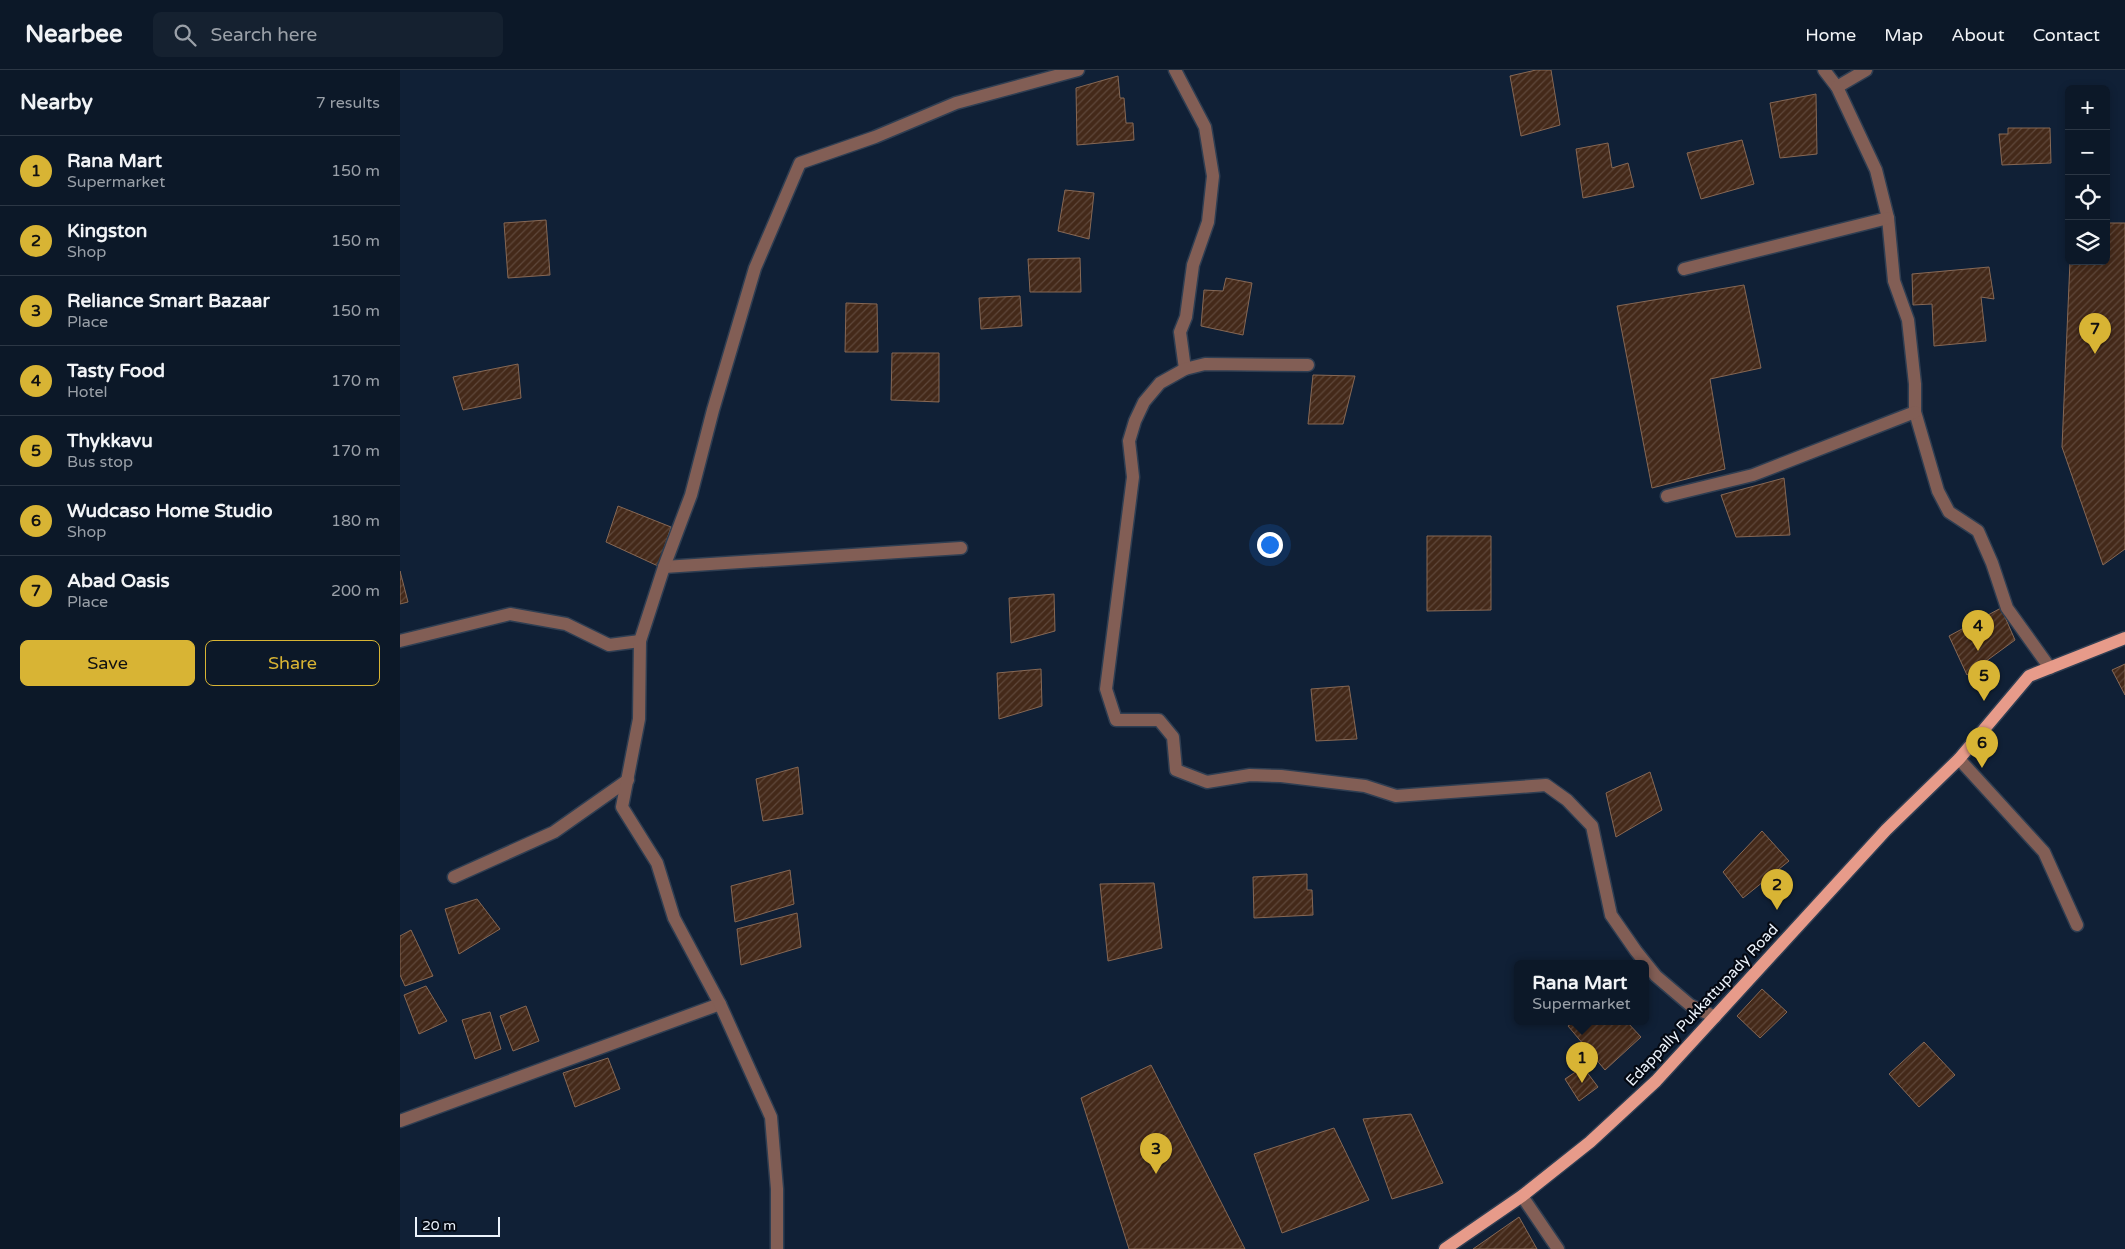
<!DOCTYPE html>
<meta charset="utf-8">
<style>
body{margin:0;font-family:"Varela Round",sans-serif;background:#152130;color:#f1f3f6}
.controls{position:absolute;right:15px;top:15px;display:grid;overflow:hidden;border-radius:8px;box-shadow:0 2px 8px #0003}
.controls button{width:45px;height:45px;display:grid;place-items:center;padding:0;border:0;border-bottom:1px solid #2c3745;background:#0c1828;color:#f1f3f6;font:25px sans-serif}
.scale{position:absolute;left:15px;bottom:12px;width:85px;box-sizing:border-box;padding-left:5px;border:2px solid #ecf3fc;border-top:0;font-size:14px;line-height:18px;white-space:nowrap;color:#ecf3fc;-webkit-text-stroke:4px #040913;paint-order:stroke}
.you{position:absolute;left:869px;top:474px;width:18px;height:18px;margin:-12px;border:4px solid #fff;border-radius:50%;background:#1a73e8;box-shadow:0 0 0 8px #1a73e833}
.badge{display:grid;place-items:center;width:32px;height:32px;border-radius:50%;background:#d8b434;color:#111;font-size:16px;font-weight:700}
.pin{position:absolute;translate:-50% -41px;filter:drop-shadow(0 1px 2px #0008)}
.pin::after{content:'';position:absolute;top:26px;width:18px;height:15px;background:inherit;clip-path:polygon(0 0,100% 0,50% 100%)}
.popup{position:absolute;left:1114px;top:890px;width:135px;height:65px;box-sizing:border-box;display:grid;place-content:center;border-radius:8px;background:#0c1828;filter:drop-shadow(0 1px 4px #0005);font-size:16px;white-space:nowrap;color:#9aa0a8}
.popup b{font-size:19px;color:#f1f3f6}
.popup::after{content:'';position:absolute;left:50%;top:100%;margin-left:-10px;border:10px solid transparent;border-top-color:#0c1828}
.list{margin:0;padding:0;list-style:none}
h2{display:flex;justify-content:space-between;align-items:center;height:65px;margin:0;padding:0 20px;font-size:21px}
h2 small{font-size:16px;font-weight:400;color:#9aa0a8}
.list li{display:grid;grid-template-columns:32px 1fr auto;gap:15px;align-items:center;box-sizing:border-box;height:70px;padding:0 20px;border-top:1px solid #2c3745}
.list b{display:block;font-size:19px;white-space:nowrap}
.list p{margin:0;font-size:16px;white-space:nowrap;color:#9aa0a8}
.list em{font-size:16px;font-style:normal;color:#9aa0a8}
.actions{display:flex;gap:10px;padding:15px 20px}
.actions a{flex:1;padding:11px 0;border:1px solid #d8b434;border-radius:8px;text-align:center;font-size:18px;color:#d8b434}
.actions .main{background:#d8b434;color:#111}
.icon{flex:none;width:28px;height:28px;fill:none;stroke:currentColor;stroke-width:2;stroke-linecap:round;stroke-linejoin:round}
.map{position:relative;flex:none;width:1725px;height:1179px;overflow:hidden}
header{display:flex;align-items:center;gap:30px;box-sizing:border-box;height:70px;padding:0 25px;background:#0c1828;border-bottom:1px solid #2c3745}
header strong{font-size:24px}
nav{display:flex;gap:28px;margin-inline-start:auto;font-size:18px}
.search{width:350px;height:45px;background:#152130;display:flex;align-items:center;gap:12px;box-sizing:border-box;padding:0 18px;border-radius:8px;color:#9aa0a8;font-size:19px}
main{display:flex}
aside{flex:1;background:#0c1828}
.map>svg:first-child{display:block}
</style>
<header>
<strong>Nearbee</strong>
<div class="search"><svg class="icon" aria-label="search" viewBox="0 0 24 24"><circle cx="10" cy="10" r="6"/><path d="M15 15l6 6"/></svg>Search here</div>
<nav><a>Home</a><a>Map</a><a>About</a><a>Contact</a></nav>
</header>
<main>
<aside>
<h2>Nearby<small>7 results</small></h2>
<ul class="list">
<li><span class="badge">1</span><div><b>Rana Mart</b><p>Supermarket</p></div><em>150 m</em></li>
<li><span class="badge">2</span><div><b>Kingston</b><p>Shop</p></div><em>150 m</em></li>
<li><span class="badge">3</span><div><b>Reliance Smart Bazaar</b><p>Place</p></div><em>150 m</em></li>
<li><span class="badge">4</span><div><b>Tasty Food</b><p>Hotel</p></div><em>170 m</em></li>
<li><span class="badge">5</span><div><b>Thykkavu</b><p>Bus stop</p></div><em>170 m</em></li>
<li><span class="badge">6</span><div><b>Wudcaso Home Studio</b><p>Shop</p></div><em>180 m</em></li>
<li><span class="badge">7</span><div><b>Abad Oasis</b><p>Place</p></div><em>200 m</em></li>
</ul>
<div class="actions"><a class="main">Save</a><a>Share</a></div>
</aside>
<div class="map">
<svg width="1725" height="1179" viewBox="0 0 1725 1179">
<defs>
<pattern id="building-hatch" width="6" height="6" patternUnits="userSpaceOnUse" patternTransform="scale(1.25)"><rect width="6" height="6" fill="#442919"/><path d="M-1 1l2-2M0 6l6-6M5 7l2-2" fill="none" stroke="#5f483b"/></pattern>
</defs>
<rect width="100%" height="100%" fill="#102036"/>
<g fill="url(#building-hatch)" stroke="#866855">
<polygon points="1136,0 1151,0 1160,55 1121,66 1110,6"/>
<polygon points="718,6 720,28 724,28 726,53 733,53 734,70 677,75 676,18"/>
<polygon points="1416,24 1417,84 1380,88 1370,33"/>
<polygon points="1608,58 1650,58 1651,93 1602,95 1599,64 1608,64"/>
<polygon points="1342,70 1354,114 1301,129 1287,83"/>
<polygon points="1208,73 1212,98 1228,93 1234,117 1183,128 1176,79"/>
<polygon points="665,120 694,123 689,169 658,161"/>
<polygon points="146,150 150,205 108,208 104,153"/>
<polygon points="1706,153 1725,153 1725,479 1703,495 1662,377 1670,191 1706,191"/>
<polygon points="680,188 681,222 630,222 628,189"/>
<polygon points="1589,197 1594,229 1581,227 1586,271 1534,276 1532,234 1513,235 1512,204"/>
<polygon points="826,208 852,213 843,265 801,256 804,220 823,221"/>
<polygon points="1344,215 1361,298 1310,309 1325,399 1252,418 1217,236"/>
<polygon points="620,226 622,256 581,259 579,228"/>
<polygon points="446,233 477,234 478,282 445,282"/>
<polygon points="492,283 539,283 539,332 491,330"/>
<polygon points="118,294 121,328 63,340 53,307"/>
<polygon points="913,305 955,306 943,354 908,354"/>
<polygon points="1384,408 1390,465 1336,467 1321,425"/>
<polygon points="218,436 271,457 258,496 206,472"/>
<polygon points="1027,466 1091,466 1091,540 1027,541"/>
<polygon points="0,501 8,532 0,534"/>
<polygon points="654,524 655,561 611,573 609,528"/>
<polygon points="1601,538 1615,570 1567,605 1549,566"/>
<polygon points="1725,594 1725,625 1712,600"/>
<polygon points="641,599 642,636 599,649 597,603"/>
<polygon points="949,616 957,669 916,671 911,619"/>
<polygon points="398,697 403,744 363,751 356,709"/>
<polygon points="1250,702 1262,740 1216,767 1206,723"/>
<polygon points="1362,761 1389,791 1343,828 1323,802"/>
<polygon points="390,800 394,834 335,852 331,816"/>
<polygon points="907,804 907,820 912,820 913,845 854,848 853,807"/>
<polygon points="754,813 762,878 708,891 700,814"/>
<polygon points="77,829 100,859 59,884 45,839"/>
<polygon points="397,843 401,877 341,895 337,859"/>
<polygon points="11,860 33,906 5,916 0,905 0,866"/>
<polygon points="26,916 47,951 19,964 4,925"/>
<polygon points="1362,919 1387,942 1360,968 1337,946"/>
<polygon points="126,936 139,971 113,981 100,946"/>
<polygon points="90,942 101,979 75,989 62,950"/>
<polygon points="1174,952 1227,952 1241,967 1205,1000 1168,956"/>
<polygon points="1524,972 1555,1005 1519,1037 1489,1004"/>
<polygon points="208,988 220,1019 175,1037 163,1003"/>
<polygon points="751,995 845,1179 729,1179 681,1028"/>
<polygon points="1183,997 1198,1017 1179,1031 1165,1009"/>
<polygon points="1011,1044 1043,1113 992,1129 963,1049"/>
<polygon points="934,1058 969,1130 882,1163 854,1084"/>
<polygon points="1119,1147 1137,1179 1073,1179"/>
</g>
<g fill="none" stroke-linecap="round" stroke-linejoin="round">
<defs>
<g id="minor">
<polyline points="775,0 805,57 813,106 808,152 793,195 786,247 780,262 785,299"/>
<polyline points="1424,0 1437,17 1476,100 1488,148 1494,211 1508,250 1515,314 1515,342 1538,421 1549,442 1578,461 1592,493 1607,538 1650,598"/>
<polyline points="1437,17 1466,0"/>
<polyline points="1284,199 1488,148"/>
<polyline points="908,295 805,294 785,299 760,313 744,332 735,351 729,371 733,407 706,619 716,650 759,650 773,667 776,700 807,712 850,705 881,706 965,716 996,726 1146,715 1167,730 1192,756 1211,845 1236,881 1256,906 1290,935 1315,947"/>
<polyline points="1267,426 1353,405 1515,342"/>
<polyline points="264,497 561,478"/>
<polyline points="0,571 110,544 166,554 209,575 240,571"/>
<polyline points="1559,689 1644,782 1677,855"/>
<polyline points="54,807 154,762 228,710"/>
<polyline points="0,1051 320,934"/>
<polyline points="1122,1126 1158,1179"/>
<polyline points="377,1179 377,1119 371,1047 320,934 274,848 257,793 222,737 239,649 240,571 264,497 291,425 313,340 355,198 400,93 475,67 556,33 678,0"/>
</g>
<polyline id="major" points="1045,1179 1122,1126 1190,1072 1256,1011 1486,760 1559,689 1629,606 1725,568"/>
</defs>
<use href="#minor" stroke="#2f3e52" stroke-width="15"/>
<use href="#major" stroke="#2f3e52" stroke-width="15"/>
<use href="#minor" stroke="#825e55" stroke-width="12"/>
<use href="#major" stroke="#e79b8a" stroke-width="12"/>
</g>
<g text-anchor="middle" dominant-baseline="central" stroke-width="4.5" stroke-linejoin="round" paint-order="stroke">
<g font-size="15" fill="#ecf3fc" stroke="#040913">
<text transform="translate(1302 935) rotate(-47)">Edappally Pukkattupady Road</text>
</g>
</g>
</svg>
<div class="controls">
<button>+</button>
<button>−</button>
<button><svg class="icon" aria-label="locate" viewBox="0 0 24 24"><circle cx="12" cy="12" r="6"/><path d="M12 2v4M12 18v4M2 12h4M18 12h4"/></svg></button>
<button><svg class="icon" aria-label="layers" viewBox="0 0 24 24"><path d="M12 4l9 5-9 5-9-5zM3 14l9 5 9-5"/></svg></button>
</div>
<div class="scale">20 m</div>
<div class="you"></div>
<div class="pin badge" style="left:1182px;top:1013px">1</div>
<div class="popup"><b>Rana Mart</b>Supermarket</div>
<div class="pin badge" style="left:1377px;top:840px">2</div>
<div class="pin badge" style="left:756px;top:1104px">3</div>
<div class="pin badge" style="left:1578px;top:581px">4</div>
<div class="pin badge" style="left:1584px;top:631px">5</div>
<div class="pin badge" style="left:1582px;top:698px">6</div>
<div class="pin badge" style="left:1695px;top:284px">7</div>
</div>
</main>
